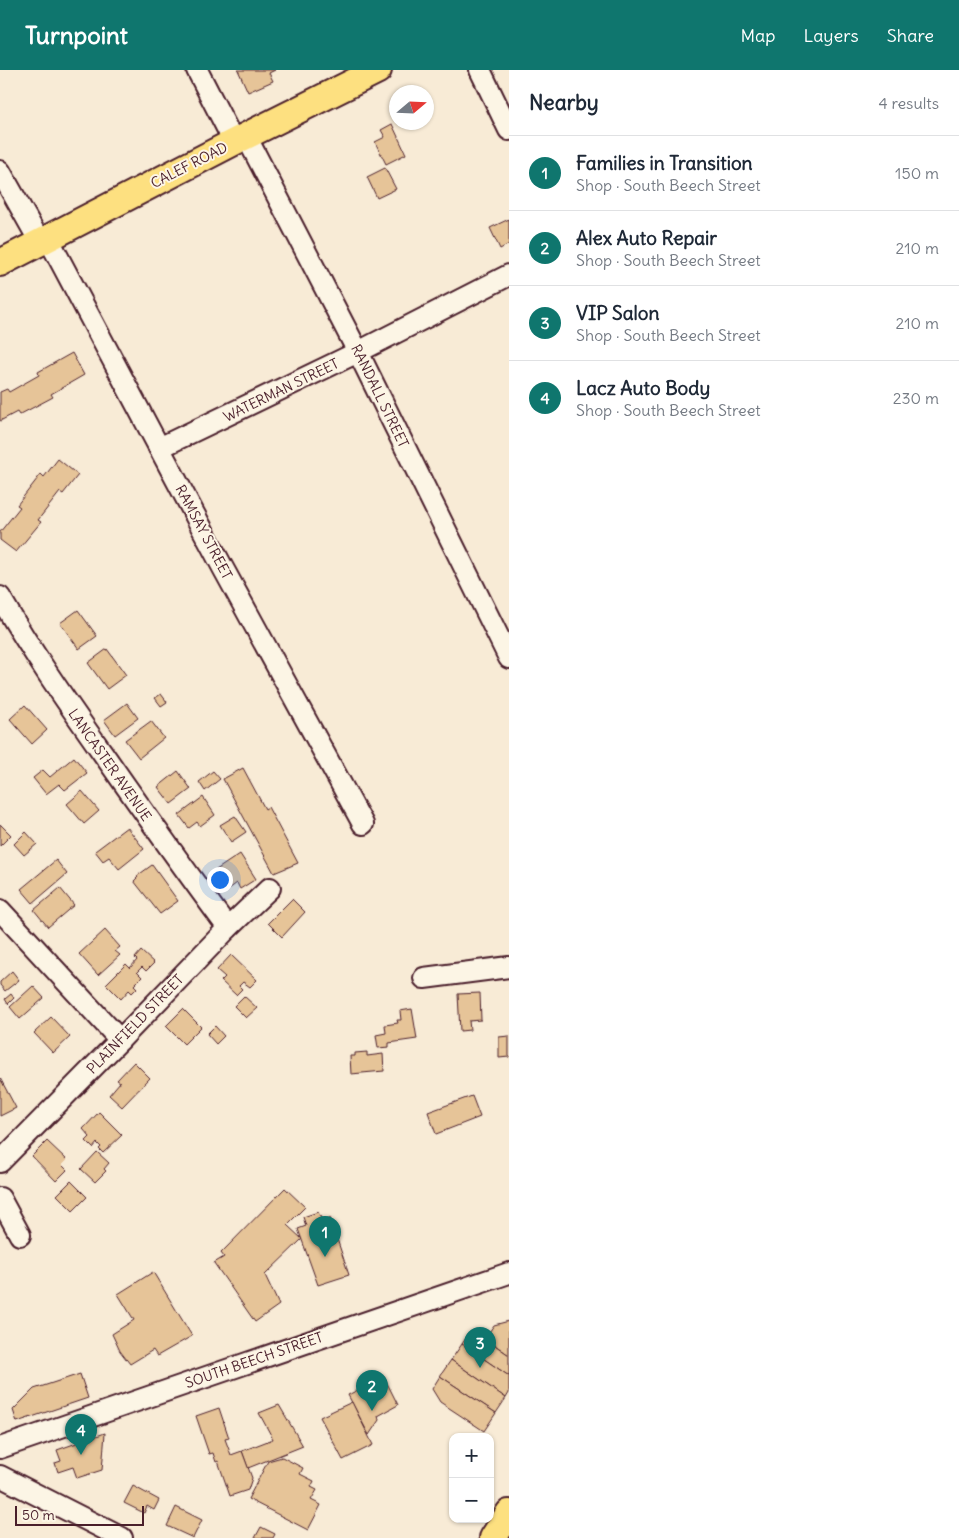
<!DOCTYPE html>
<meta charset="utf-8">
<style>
body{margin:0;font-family:Delius,sans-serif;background:#f6f6f7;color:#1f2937}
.controls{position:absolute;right:15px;bottom:15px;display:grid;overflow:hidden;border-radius:10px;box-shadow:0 1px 4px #0004}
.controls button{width:45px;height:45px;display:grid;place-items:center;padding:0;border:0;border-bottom:1px solid #e0e1e3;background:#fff;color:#1f2937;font:25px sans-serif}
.compass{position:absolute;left:389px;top:15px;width:45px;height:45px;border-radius:50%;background:#fff;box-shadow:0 1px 4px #0004;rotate:71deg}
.scale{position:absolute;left:15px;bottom:12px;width:129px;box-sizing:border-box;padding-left:5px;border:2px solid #4a1f2b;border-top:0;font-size:14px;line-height:18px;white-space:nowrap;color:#4a1f2b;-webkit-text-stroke:4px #fcf5e5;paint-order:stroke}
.you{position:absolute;left:219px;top:809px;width:18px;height:18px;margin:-12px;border:4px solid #fff;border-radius:50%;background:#1a73e8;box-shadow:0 0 0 8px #1a73e833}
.badge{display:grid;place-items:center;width:32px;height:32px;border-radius:50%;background:#0f766e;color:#fff;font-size:16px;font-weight:700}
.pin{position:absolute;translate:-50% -41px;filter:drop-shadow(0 1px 2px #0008)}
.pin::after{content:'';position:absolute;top:26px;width:18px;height:15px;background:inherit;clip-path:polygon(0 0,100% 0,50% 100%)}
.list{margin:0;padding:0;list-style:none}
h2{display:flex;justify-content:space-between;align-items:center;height:65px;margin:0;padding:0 20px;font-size:21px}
h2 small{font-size:16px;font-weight:400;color:#747a83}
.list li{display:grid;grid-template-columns:32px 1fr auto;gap:15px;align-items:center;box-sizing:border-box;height:75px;padding:0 20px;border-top:1px solid #e0e1e3}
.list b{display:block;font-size:19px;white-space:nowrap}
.list p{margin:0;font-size:16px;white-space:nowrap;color:#747a83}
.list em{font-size:16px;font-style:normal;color:#747a83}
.map{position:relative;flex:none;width:509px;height:1468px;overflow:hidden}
header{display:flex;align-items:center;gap:30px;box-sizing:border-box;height:70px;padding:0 25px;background:#0f766e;color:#fff}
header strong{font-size:24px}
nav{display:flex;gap:28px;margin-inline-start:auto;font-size:18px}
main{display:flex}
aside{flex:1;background:#fff}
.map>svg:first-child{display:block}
</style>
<header>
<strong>Turnpoint</strong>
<nav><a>Map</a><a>Layers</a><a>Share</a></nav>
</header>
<main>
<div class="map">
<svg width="509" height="1468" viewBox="0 0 509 1468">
<rect width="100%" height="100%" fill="#f8ebd6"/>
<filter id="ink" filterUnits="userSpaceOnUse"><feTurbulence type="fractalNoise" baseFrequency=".02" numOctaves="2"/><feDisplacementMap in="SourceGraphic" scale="10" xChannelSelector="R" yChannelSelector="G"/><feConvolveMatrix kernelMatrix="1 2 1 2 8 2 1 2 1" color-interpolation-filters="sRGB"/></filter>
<g filter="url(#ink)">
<g fill="#e6c498" stroke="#4a1f2b">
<polygon points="238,0 275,0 269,3 273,11 248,22"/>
<polygon points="392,54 406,84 386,94 375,72 385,67 381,60"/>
<polygon points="385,98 396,119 377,128 367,107"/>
<polygon points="509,149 509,174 500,179 490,158"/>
<polygon points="72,283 84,305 51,324 53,327 19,345 17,342 0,351 0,322 7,319 9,322 39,305 38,302"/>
<polygon points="58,389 78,405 63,424 60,422 38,450 41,452 16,482 0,470 0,462 20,437 17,435 41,404 44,407"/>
<polygon points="78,540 97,566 79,579 60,553"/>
<polygon points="107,579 126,605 107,619 88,593"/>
<polygon points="161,624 167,632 161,636 155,628"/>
<polygon points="127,633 138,648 115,665 104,650"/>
<polygon points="25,635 47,660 32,674 10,649"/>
<polygon points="151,651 164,668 139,688 125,670"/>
<polygon points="74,687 87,703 65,720 59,714 46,724 33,708 43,700 50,707"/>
<polygon points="243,698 265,739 268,737 298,793 274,803 223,709"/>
<polygon points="178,701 191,719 171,734 158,717"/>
<polygon points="213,701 220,709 205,721 199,712"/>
<polygon points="82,721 99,741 84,754 67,734"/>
<polygon points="203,727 215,745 200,756 197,752 189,758 179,745"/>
<polygon points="235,746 246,762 231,772 220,755"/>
<polygon points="0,754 11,765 0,776"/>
<polygon points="127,757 144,779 119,799 109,787 103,791 95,781"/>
<polygon points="26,762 37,774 24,785 14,774"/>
<polygon points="240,784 256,809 240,819 237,813 229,819 216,800"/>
<polygon points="56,790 67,804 33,833 21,819"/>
<polygon points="152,795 178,831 160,844 134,811 138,807 137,806"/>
<polygon points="60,818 74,835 48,857 34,840"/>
<polygon points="292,829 305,842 282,867 268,853"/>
<polygon points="105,860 120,877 115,881 120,885 98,905 79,884"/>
<polygon points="141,881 154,893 146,901 142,897 137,902 142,907 134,915 137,918 132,923 129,920 121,929 106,914 126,894 130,898 137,890 135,888"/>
<polygon points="231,885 257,910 250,917 243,912 239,916 242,919 236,925 221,911 225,907 217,900"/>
<polygon points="12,901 19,910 5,921 0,915 0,912"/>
<polygon points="33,916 44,928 20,949 10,937"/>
<polygon points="480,923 481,950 469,951 470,960 460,961 458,924"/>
<polygon points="11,924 14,928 8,934 5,929"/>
<polygon points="244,926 257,938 246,948 234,936"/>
<polygon points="183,939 201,957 184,974 166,956"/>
<polygon points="412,939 417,969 389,973 389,977 378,978 376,965 386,963 385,955 398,953 397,950 401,950 400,941"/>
<polygon points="51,947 70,967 53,983 34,963"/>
<polygon points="215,956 224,966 216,974 207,964"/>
<polygon points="509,966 509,987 499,988 499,967"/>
<polygon points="367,982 367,986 383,984 384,1001 351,1004 350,986 355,986 355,983"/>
<polygon points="134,992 150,1008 122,1037 109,1025 120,1012 117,1010"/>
<polygon points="0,1008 16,1038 0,1046"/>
<polygon points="472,1026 480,1047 436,1064 428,1042"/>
<polygon points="99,1042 122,1065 103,1083 99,1079 101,1077 97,1073 93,1078 86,1071 90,1067 83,1059"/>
<polygon points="47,1071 67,1090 62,1095 67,1100 56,1111 32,1086"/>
<polygon points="97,1082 109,1093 104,1099 106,1101 95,1112 81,1099"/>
<polygon points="71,1111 87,1127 73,1141 57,1125"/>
<polygon points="285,1118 305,1137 287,1155 302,1169 265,1205 279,1235 255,1252 214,1193 224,1187 221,1183"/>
<polygon points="318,1142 322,1150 330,1148 349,1205 318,1215 298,1159 306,1156 303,1147"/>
<polygon points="153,1202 192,1266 157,1286 153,1280 130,1294 120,1281 112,1264 134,1250 118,1224"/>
<polygon points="509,1251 509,1285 485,1268 494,1255"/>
<polygon points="476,1262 509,1285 509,1306 462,1274 468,1265"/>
<polygon points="462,1274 509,1306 509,1323 506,1328 451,1290"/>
<polygon points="451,1290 506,1328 496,1343 440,1306"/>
<polygon points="80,1304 88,1328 17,1352 13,1340 34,1319"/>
<polygon points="440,1306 496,1343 484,1361 440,1332 432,1319"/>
<polygon points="384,1307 398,1335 378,1346 379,1350 369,1365 348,1325"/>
<polygon points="352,1332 373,1375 343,1390 320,1347"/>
<polygon points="279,1335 303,1376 248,1398 242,1381 273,1369 259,1343"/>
<polygon points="219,1338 229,1368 225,1369 231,1385 242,1381 252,1408 248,1420 230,1426 218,1391 216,1392 213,1383 209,1384 196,1346"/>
<polygon points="105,1363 102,1400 77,1408 73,1397 58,1402 55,1393 61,1391 57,1380"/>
<polygon points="282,1387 303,1398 300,1404 314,1411 311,1417 317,1420 311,1430 321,1435 308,1460 248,1429 268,1391"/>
<polygon points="133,1416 159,1430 154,1440 147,1436 144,1443 124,1433"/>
<polygon points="176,1437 202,1450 193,1468 167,1456"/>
<polygon points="261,1457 275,1464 273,1468 255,1468"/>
</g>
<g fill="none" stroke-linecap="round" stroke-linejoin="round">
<defs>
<g id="minor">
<polyline points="197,0 234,72"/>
<polyline points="480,0 509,60"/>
<polyline points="246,66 358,282 509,588"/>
<polyline points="0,101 40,172"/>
<polyline points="48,168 223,498 363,754"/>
<polyline points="159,378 358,282 509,205"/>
<path d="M0 527C31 581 66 631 102 682 143 741 185 800 228 858"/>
<polyline points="0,840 120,970"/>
<polyline points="424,908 509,897"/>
<polyline points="0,1092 120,970 228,858 270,818"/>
<polyline points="0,1128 20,1165"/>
<polyline points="0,1378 509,1203"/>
<polyline points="0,1406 122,1468"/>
</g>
<g id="major">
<polyline points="0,193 234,72 378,0"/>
<polyline points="493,1468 509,1443"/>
</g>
</defs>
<use href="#minor" stroke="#4a1f2b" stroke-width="24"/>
<use href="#major" stroke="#4a1f2b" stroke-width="30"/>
<use href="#minor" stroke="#fcf5e5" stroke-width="20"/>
<use href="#major" stroke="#fde080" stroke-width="26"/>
</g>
</g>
<g text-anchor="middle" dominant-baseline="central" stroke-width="4" stroke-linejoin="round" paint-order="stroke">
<g font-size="14" fill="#4a1f2b" stroke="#fcf5e5">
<text transform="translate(189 95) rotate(-27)">CALEF ROAD</text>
<text transform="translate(281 320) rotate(-26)">WATERMAN STREET</text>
<text transform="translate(380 326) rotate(64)">RANDALL STREET</text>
<text transform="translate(204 462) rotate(62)">RAMSAY STREET</text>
<text transform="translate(110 695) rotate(55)">LANCASTER AVENUE</text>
<text transform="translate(135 954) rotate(-46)">PLAINFIELD STREET</text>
<text transform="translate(254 1290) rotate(-19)">SOUTH BEECH STREET</text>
</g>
</g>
</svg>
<div class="controls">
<button>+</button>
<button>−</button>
</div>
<svg class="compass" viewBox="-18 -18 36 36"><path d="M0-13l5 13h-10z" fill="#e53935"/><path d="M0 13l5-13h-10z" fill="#747a83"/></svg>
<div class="scale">50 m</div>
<div class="you"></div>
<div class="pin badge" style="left:325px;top:1187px">1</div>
<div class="pin badge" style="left:372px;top:1341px">2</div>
<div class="pin badge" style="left:480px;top:1298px">3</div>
<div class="pin badge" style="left:81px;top:1385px">4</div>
</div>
<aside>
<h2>Nearby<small>4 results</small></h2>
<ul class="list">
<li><span class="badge">1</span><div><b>Families in Transition</b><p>Shop · South Beech Street</p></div><em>150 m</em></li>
<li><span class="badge">2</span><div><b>Alex Auto Repair</b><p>Shop · South Beech Street</p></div><em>210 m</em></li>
<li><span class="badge">3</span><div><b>VIP Salon</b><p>Shop · South Beech Street</p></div><em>210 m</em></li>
<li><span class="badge">4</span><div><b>Lacz Auto Body</b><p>Shop · South Beech Street</p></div><em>230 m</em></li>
</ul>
</aside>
</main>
